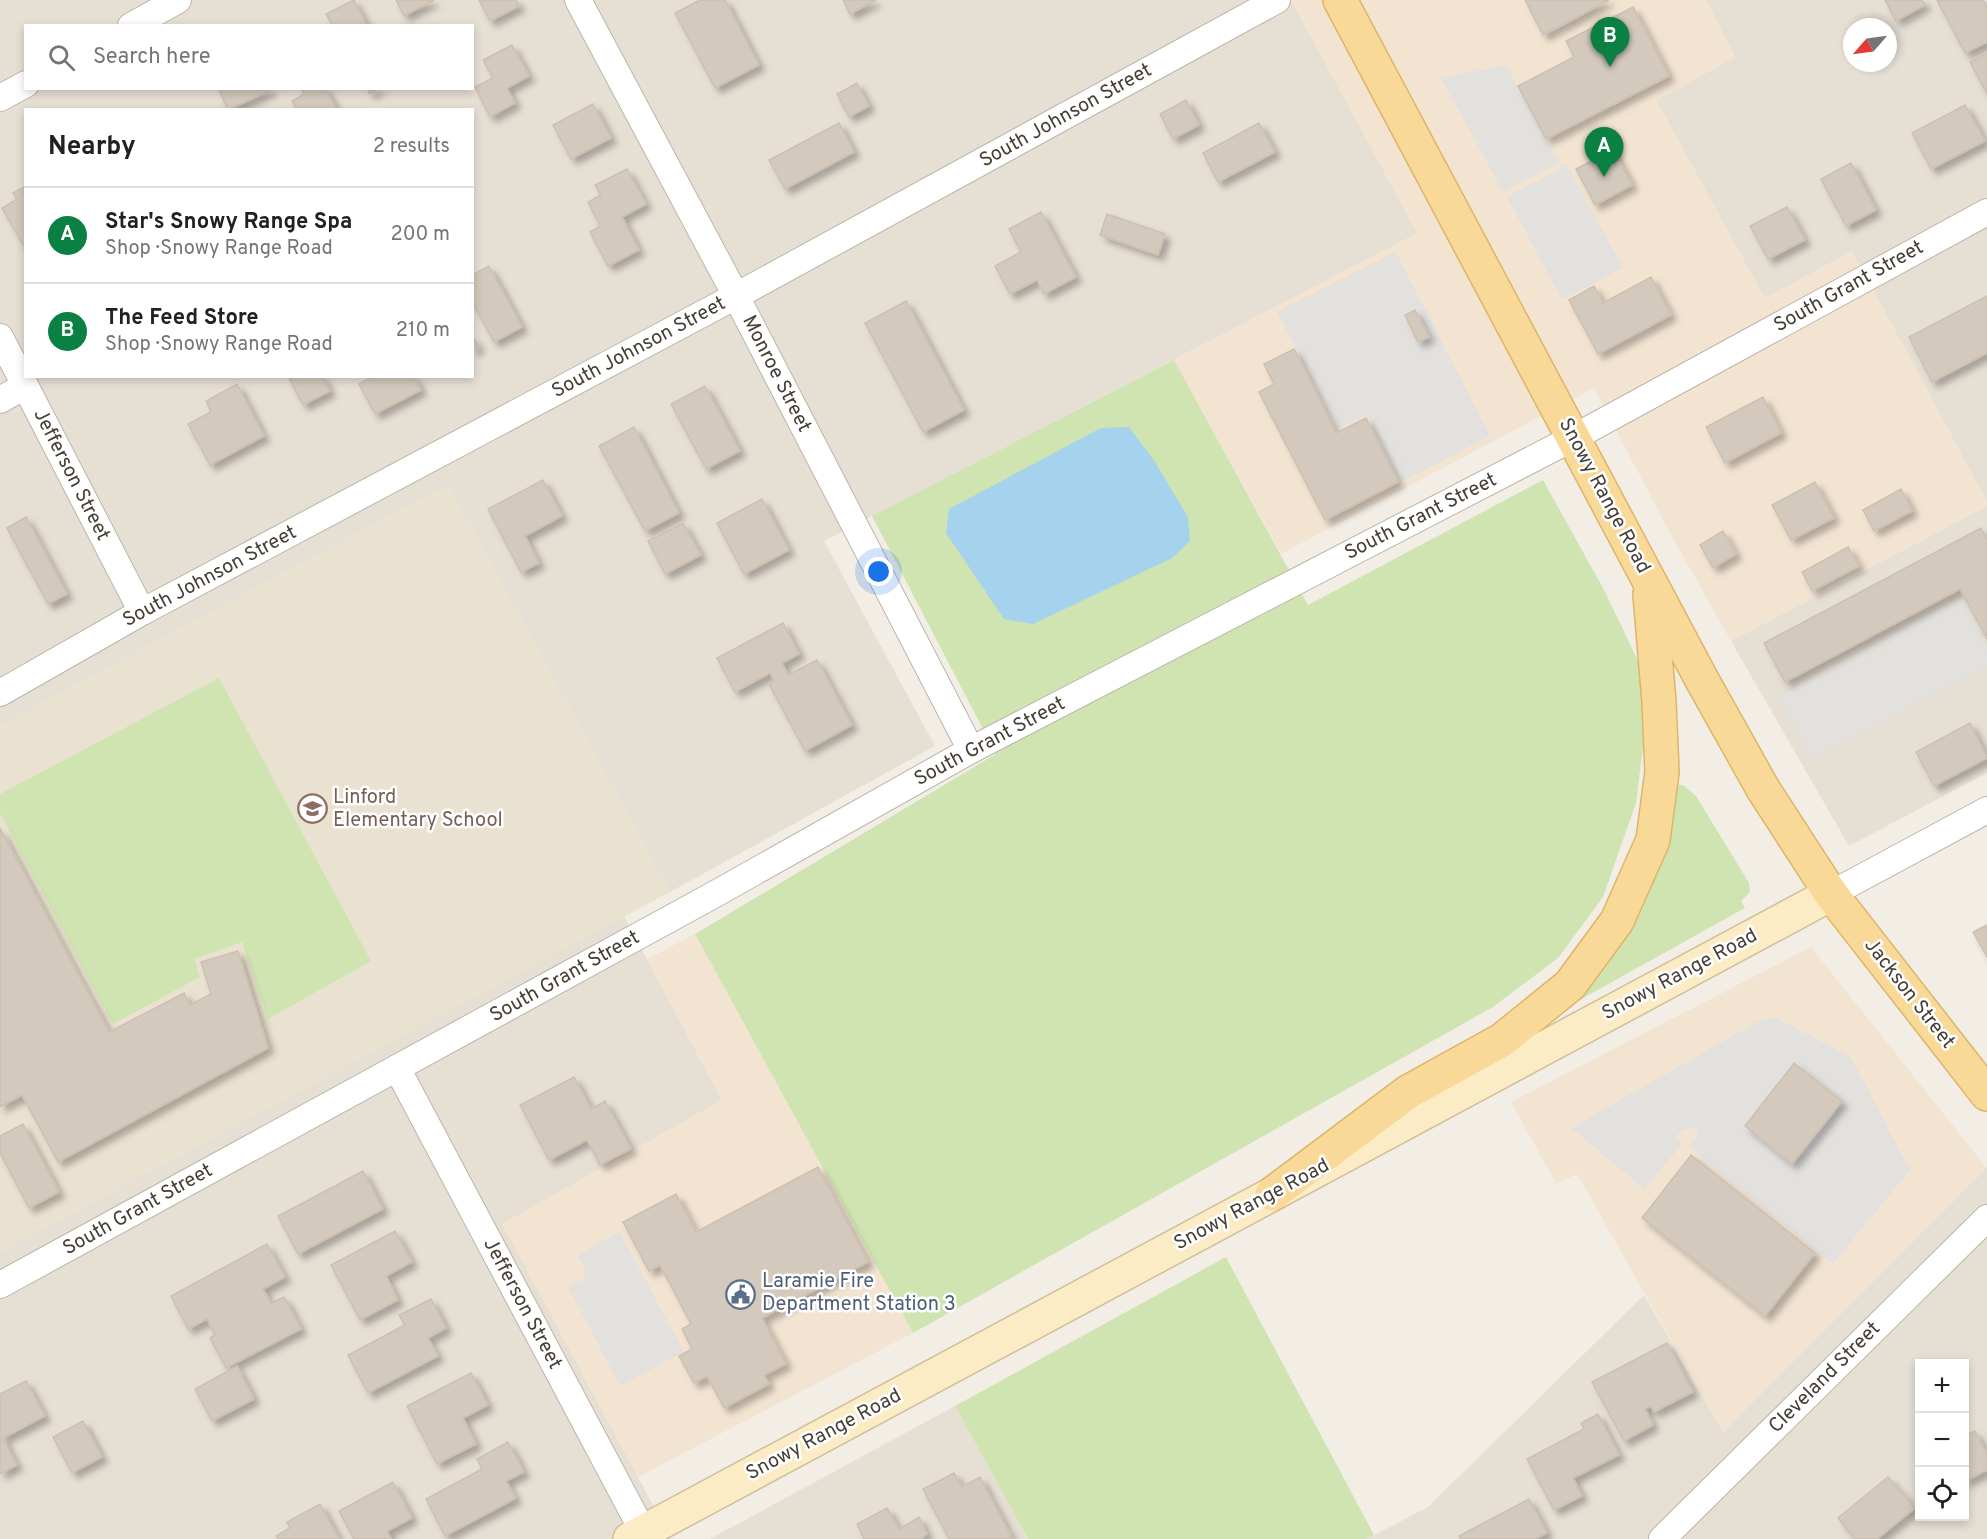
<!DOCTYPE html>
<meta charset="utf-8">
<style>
body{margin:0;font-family:Overpass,sans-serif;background:#f2f2f2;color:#202124}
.controls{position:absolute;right:18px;bottom:18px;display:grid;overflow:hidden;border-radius:0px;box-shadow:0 3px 9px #0003}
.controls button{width:54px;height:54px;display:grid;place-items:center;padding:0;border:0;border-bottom:2px solid #e0e0e0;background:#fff;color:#202124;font:30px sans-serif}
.compass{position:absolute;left:1843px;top:18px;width:54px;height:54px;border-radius:50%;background:#fff;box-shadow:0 3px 9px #0003;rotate:242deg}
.you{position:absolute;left:879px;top:572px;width:21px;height:21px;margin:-15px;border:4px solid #fff;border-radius:50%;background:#1a73e8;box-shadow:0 0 0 9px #1a73e833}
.badge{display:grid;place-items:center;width:39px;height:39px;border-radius:50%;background:#0b8043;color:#fff;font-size:20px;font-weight:700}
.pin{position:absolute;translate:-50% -50px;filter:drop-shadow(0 2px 3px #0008)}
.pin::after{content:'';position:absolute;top:32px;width:21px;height:18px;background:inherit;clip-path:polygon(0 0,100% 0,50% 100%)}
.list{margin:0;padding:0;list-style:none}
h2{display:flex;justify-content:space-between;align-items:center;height:78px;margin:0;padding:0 24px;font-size:26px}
h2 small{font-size:20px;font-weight:400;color:#757577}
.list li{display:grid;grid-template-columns:39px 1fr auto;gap:18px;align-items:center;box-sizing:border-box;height:96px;padding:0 24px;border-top:2px solid #e0e0e0}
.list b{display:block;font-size:22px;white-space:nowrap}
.list p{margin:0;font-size:20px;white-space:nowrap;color:#757577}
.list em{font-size:20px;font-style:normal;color:#757577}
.icon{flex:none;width:33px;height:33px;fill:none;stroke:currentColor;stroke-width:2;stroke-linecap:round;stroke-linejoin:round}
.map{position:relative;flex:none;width:1987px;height:1539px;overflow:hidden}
.search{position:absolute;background:#fff;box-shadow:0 3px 9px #0003;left:24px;top:24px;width:450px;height:66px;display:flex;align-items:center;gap:15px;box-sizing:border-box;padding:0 21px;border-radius:0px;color:#757577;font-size:22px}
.panel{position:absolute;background:#fff;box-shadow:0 3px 9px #0003;left:24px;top:108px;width:450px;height:270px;border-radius:0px}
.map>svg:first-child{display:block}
</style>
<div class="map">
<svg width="1987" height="1539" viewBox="0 0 1987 1539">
<defs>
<filter id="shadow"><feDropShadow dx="5.5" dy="5.5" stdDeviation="3" flood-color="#0004"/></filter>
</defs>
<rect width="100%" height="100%" fill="#f2eee6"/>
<g fill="#e6dfd4" fill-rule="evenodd">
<path d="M0 0H1291L1418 233 824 541 935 746 670 892 448 485 0 726ZM26 26H472V88H26ZM26 110H472V376H26Z"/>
<path d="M1706 0H1987V502L1852 251 1765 299 1656 100 1735 57ZM1852 27H1888V63H1852Z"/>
<polygon points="1987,506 1987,773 1849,846 1731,641"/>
<polygon points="624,916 722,1100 503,1224 671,1539 0,1539 0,1252"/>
<path d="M1987 1167V1539H1367L1428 1507 1644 1295 1723 1432ZM1920 1364H1964V1516H1920Z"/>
<polygon points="955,1406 1028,1539 710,1539"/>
</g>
<g fill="#f3e4d2">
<polygon points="1291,0 1525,0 1545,37 1610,0 1706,0 1735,57 1656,100 1765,298 1852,251 1987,502 1987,506 1731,641 1671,535 1594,388 1281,554 1174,360 1417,233"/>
<polygon points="695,934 913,1333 638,1477 502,1224 722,1100 647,959"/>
<polygon points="1811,947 1986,1167 1723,1432 1577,1174 1556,1184 1511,1102"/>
</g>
<polygon fill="#eae2d0" points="448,485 670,892 0,1252 0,726"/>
<g fill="#cfe4b0">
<polygon points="1174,360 1308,605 1543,480 1604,590 1642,669 1647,714 1636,803 1603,897 1558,958 1493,1007 913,1333 695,934 996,754 872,516"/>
<polygon points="219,678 371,961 268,1019 242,942 194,959 200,977 113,1024 0,813 0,794"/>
<polygon points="1678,785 1683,785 1696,796 1749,883 1750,892 1741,901 1745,908 1567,1007 1673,787"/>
<polygon points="1226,1257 1374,1535 1367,1539 1028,1539 955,1406"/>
</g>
<g fill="#e3e1de">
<polygon points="1506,65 1559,163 1503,192 1441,78"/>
<polygon points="1567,165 1623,268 1562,300 1507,197"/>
<polygon points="1396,252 1490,436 1400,482 1367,415 1337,429 1277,312"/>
<polygon points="1963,599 1987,645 1987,666 1812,760 1778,698"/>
<polygon points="1768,1018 1776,1018 1851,1057 1910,1170 1833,1264 1689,1147 1700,1133 1698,1130 1691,1128 1683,1130 1675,1137 1683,1143 1644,1189 1571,1128 1755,1023"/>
<polygon points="620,1232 684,1352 620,1386 568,1287 583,1279 585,1276 585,1270 577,1255"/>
</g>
<polygon fill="#a5d2ec" points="1129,427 1155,462 1188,517 1190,541 1172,558 1033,624 1004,619 946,533 949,509 1101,428"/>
<g fill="#d3c9bc" stroke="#cdc0b0" stroke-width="1.5" filter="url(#shadow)">
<polygon points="354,0 367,26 333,26 326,14"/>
<polygon points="396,0 434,0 404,16"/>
<polygon points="479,0 516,0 519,6 490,21"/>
<polygon points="700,0 725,0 759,65 715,88 675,13"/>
<polygon points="843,0 876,0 850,14"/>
<polygon points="1525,0 1609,0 1543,35"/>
<polygon points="1885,0 1922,0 1925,5 1896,21"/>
<polygon points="1937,0 1983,0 1987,7 1987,42 1965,53"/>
<polygon points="1633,7 1669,76 1546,139 1518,86 1574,57 1566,41"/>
<polygon points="512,45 529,76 507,88 515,103 490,117 475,87 493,78 483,60"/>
<polygon points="1987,53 1987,94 1970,62"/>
<polygon points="857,83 869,106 849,117 837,94"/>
<polygon points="218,88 270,88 271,90 228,110"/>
<polygon points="304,88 325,88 337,110 296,110 292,101 304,94 302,90"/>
<polygon points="367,88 380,88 370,94"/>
<polygon points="1186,100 1199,125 1173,139 1160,114"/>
<polygon points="593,104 611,138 571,159 553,125"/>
<polygon points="1965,105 1985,141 1931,169 1912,133"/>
<polygon points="839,123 854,152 785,189 769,160"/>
<polygon points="1259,123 1275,152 1218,182 1203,153"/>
<polygon points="1613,149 1632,185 1595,205 1576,169"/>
<polygon points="1851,163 1876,210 1846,226 1821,179"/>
<polygon points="627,169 646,204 622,217 639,250 608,266 590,232 600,226 588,202 601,195 595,185"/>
<polygon points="26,186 26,250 2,208 17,199 13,193"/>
<polygon points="1787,207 1805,240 1768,259 1750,226"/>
<polygon points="1041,212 1076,277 1044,294 1037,280 1010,294 995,266 1021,252 1009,229"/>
<polygon points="1107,214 1165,234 1158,255 1100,235"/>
<polygon points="489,266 522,327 494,342 472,302 472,275"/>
<polygon points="1651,277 1671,315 1598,354 1569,300 1594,286 1603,303"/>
<polygon points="1987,296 1987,353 1932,382 1909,337"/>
<polygon points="906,301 964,410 923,432 865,323"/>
<polygon points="1415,310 1429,337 1418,342 1405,315"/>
<polygon points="472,336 479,347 472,351"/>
<polygon points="1294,349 1336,433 1366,418 1398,482 1325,520 1259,392 1274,384 1264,364"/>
<polygon points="288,376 322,376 330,391 303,405"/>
<polygon points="373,376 414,376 421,390 375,414 359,384"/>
<polygon points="237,384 264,436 210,465 188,424 211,412 206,401"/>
<polygon points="705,386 740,451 706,469 671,404"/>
<polygon points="1763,397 1781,433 1725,463 1706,427"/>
<polygon points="634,427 679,513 645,531 599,446"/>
<polygon points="543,480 562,516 525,536 539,563 521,572 488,509"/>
<polygon points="1815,482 1834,518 1791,540 1772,505"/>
<polygon points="1901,489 1912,511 1874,531 1863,510"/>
<polygon points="762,499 789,550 744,574 717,523"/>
<polygon points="26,517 67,594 48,604 7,528"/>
<polygon points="683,523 701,555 665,574 648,541"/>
<polygon points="1981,528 1987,540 1987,639 1960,589 1785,682 1764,643"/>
<polygon points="1723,531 1736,554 1713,568 1700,545"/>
<polygon points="1848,547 1859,566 1812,591 1802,572"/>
<polygon points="783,623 799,654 782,663 788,675 817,660 852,725 805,751 769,684 774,681 770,673 735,692 717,658"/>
<polygon points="1970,723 1987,758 1934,786 1916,752"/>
<polygon points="0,828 109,1032 184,993 190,1005 211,994 201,962 238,951 268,1048 58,1162 22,1095 0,1107"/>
<polygon points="1987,925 1987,957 1973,932"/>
<polygon points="1794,1063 1842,1101 1792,1164 1745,1126"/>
<polygon points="574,1077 591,1109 605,1101 631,1149 600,1165 587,1140 549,1160 520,1105"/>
<polygon points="23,1124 59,1192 29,1208 0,1153 0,1136"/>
<polygon points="1691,1155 1815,1253 1765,1316 1642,1218"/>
<polygon points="818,1167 868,1262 762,1318 786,1364 764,1375 769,1384 724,1408 707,1376 694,1383 679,1356 692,1349 682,1329 691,1324 660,1265 649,1271 623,1222 676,1194 696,1232"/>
<polygon points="363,1171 383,1209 298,1254 278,1216"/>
<polygon points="395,1231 412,1262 386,1276 398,1300 360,1320 331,1265"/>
<polygon points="267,1244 285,1277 263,1289 271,1303 284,1297 301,1329 226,1368 210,1338 215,1335 207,1319 188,1329 171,1296"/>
<polygon points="431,1299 446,1328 428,1338 438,1356 368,1393 348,1355 405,1325 399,1315"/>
<polygon points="1667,1343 1693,1392 1654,1412 1651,1406 1645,1409 1653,1425 1624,1441 1592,1382"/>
<polygon points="237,1366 254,1399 212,1421 195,1389"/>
<polygon points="471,1373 488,1405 463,1418 476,1444 437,1464 407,1406"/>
<polygon points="26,1381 45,1416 3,1438 17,1465 0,1474 0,1394"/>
<polygon points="1598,1414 1619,1455 1573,1478 1582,1496 1554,1510 1527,1459 1584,1429 1581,1423"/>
<polygon points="83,1421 102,1457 72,1473 53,1437"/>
<polygon points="1975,1431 1987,1454 1987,1470 1964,1482 1964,1436"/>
<polygon points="508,1442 524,1472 506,1481 516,1498 445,1536 426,1499 482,1469 477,1459"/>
<polygon points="954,1473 962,1487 980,1477 1012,1538 949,1539 923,1489"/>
<polygon points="1888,1477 1915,1508 1877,1539 1855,1539 1838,1518"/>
<polygon points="393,1482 412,1518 387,1531 391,1539 354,1539 339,1511"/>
<polygon points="1529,1499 1547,1533 1535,1539 1461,1539 1459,1536"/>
<polygon points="320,1504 339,1539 278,1539 276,1536 290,1528 287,1522"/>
<polygon points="887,1508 899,1529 919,1517 927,1534 921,1539 864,1539 857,1524"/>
</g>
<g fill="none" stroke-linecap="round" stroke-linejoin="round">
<defs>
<g id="street">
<polyline points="578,0 736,296 971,750"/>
<polyline points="131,26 178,0"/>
<polyline points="0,98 26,84"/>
<polyline points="0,337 142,612"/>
<polyline points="0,400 25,386"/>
<polyline points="0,693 142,612 736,296 1277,0"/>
<polyline points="1831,894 1987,810"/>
<polyline points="397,1068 647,1539"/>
<polyline points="0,1285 717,893 971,750 1573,438 1987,212"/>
<polyline points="1662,1539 1987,1218"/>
</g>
<polyline id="secondary" points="630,1539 1831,894"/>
<g id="primary">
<polyline points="1340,0 1702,680 1763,789 1831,894 1987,1094"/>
<polyline points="1272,1194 1408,1092 1502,1040 1570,985 1617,921 1653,840 1662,772 1659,702 1650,594"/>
</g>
</defs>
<use href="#street" stroke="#bdb5a9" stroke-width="28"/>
<use href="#secondary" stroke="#d0bf98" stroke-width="36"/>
<use href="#primary" stroke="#ddb569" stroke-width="36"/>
<use href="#street" stroke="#fff" stroke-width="26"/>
<use href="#secondary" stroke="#fcecc6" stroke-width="33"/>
<use href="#primary" stroke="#f9d998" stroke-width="33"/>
</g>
<defs>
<symbol id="school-ring" viewBox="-11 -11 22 22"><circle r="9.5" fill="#fff" stroke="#8d6e63" stroke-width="1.5"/><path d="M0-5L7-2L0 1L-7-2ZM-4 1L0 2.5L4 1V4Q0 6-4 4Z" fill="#8d6e63"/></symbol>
<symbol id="civic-ring" viewBox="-11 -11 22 22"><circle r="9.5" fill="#fff" stroke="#5c6f8a" stroke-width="1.5"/><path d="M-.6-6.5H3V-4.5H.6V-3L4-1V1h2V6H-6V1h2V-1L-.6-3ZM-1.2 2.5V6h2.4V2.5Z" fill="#5c6f8a"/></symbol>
</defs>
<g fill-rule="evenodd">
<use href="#school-ring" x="296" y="792" width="33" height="33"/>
<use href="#civic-ring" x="724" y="1278" width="33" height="33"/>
</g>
<g text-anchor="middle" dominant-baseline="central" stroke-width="5" stroke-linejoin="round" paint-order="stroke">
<g font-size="20" fill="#443e36" stroke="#fff">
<text transform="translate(1066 116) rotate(-29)">South Johnson Street</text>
<text transform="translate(1849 287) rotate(-29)">South Grant Street</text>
<text transform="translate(639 348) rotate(-28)">South Johnson Street</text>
<text transform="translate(776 374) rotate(63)">Monroe Street</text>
<text transform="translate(71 475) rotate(63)">Jefferson Street</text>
<text transform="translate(1604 496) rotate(62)">Snowy Range Road</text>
<text transform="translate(1421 517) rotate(-27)">South Grant Street</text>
<text transform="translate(210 577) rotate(-28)">South Johnson Street</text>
<text transform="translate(990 742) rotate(-28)">South Grant Street</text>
<text transform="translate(1680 975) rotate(-28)">Snowy Range Road</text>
<text transform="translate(565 977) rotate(-29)">South Grant Street</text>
<text transform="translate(1909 994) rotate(52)">Jackson Street</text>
<text transform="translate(1252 1205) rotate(-28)">Snowy Range Road</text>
<text transform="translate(138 1210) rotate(-29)">South Grant Street</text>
<text transform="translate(522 1304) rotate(62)">Jefferson Street</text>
<text transform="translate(1825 1378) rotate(-45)">Cleveland Street</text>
<text transform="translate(824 1435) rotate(-28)">Snowy Range Road</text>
</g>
<g font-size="20" fill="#785e54" stroke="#fff" text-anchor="start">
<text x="333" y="798">Linford<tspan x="333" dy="23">Elementary School</tspan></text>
</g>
<g font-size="20" fill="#4e5e75" stroke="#fff" text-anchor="start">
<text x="762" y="1282">Laramie Fire<tspan x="762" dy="23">Department Station 3</tspan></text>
</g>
</g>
</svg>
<div class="controls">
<button>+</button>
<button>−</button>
<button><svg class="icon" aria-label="locate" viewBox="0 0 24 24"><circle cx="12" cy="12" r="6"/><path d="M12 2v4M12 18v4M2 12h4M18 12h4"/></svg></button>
</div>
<svg class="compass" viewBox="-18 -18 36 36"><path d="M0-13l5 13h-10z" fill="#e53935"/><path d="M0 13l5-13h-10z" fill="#757577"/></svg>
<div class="you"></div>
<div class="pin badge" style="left:1604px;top:177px">A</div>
<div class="pin badge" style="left:1610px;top:67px">B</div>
<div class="search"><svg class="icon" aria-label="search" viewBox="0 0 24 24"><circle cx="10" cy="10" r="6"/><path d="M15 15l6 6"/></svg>Search here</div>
<section class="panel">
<h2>Nearby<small>2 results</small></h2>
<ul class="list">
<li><span class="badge">A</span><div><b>Star's Snowy Range Spa</b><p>Shop · Snowy Range Road</p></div><em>200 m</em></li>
<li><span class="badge">B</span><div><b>The Feed Store</b><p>Shop · Snowy Range Road</p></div><em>210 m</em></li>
</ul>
</section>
</div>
